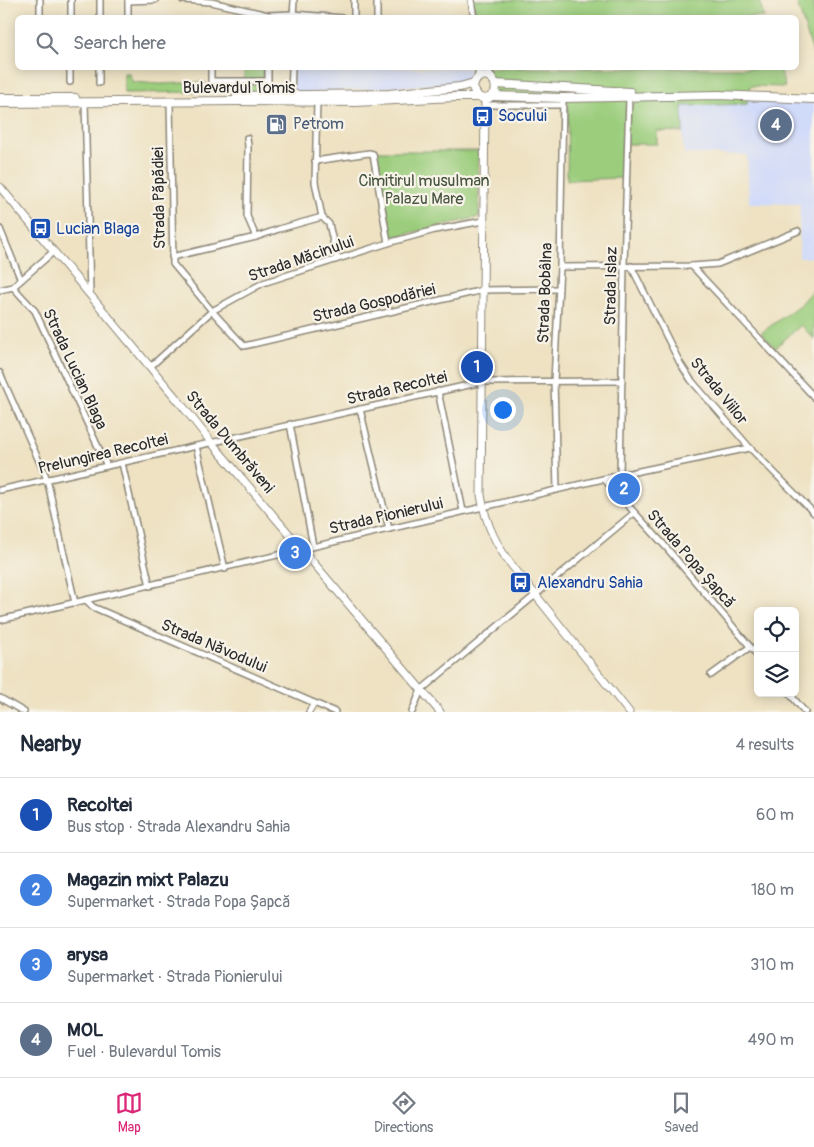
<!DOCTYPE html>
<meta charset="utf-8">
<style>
body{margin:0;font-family:Pangolin,sans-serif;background:#f2f2f3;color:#1f2937}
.controls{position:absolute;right:15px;bottom:15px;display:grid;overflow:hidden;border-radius:8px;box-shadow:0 2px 12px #0003}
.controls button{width:45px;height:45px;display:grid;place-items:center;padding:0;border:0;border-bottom:1px solid #e0e1e3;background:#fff;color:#1f2937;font:25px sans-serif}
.you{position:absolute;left:502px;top:409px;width:18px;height:18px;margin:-12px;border:4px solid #fff;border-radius:50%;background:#1a73e8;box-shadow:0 0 0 8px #1a73e833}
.badge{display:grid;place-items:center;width:32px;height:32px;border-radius:50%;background:#db2777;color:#fff;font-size:16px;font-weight:700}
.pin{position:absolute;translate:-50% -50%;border:2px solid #fff;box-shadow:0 1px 5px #0006}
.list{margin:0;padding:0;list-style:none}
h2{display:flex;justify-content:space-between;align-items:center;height:65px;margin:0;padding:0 20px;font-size:21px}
h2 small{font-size:16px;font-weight:400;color:#747a83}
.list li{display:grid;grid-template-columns:32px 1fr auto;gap:15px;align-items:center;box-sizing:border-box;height:75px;padding:0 20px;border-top:1px solid #e0e1e3}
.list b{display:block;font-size:19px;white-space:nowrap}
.list p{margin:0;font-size:16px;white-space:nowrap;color:#747a83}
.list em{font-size:16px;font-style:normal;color:#747a83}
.icon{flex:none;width:28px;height:28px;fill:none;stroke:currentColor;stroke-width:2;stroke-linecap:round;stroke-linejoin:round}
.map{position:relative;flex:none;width:814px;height:712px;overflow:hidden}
.search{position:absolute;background:#fff;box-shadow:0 2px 12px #0003;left:15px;right:15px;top:15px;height:55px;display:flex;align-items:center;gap:12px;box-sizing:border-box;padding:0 18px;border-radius:8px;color:#747a83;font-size:19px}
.sheet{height:365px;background:#fff}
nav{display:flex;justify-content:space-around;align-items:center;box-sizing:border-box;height:70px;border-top:1px solid #e0e1e3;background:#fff;font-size:14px;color:#747a83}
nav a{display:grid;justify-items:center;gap:2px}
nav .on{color:#db2777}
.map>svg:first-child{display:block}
</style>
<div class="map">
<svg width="814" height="712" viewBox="0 0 814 712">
<rect width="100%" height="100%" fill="#f7f3e8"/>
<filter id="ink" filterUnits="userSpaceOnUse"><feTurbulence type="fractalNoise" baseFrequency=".02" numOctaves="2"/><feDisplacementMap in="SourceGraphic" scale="10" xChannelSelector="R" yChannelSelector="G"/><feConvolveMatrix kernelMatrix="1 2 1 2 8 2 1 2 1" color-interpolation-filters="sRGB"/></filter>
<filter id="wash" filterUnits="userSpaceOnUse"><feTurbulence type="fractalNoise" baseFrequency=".0096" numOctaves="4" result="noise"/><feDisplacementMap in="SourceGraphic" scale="20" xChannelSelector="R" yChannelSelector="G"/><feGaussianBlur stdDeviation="1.12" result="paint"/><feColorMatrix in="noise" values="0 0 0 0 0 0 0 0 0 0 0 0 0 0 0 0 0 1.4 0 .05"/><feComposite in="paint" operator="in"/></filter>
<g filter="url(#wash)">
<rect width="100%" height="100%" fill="#eee2c3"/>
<g fill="#d0daf9">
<polygon points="293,68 469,68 470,82 292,94"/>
<polygon points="748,99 814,103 814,257 799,258 800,204 749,203 747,155 684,154 681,106 747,104"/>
</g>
<g fill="#9bcd7d" stroke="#637c54">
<polygon points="473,0 759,0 764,17 476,17"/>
<polygon points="796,0 814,0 814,56"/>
<polygon points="244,68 263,68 263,78 261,80 244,80"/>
<polygon points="485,68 779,68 785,87 750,86 747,104 682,106 683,132 657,131 657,144 625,144 623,178 567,180 568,102 490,102"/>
<polygon points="124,73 129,73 130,77 133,82 160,84 205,82 206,85 268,85 269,87 278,87 278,83 287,83 287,89 285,91 124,93"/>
<polygon points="377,151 478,151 479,217 392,237"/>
<polygon points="814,289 814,339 801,325 775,348 761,333 802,303"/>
</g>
</g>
<g filter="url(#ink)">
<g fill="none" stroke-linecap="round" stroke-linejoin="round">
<defs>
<g id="street">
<polyline points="183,0 211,2 268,15 293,14 343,18"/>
<polyline points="354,0 354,18"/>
<polyline points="377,0 377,18"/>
<polyline points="471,0 474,18"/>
<polyline points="128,1 155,0"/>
<polyline points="293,17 294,0"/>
<polyline points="40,18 40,0"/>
<polyline points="71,18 71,0"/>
<polyline points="100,18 100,0"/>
<polyline points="128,18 128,0"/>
<polyline points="211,68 211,81 268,81 268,68"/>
<polyline points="487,68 492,77"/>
<polyline points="477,79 479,68"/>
<polyline points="70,82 70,68"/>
<polyline points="99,83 99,68"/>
<polyline points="291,96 292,68"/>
<polyline points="85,102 90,294"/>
<polyline points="170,102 173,264 212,311 244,346 483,290 559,289"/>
<polyline points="317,102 315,182 322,217 329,224 337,259"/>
<polyline points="485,105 563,105"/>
<polyline points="247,138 248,146 247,216 256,237"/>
<polyline points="315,161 369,153 373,154 388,243"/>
<polyline points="0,229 21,280"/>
<polyline points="172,257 256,237 279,229 322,217"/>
<polyline points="631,266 680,363 691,380 750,448 814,513"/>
<polyline points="692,266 814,397"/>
<polyline points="560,267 692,266 718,264 798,231"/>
<polyline points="13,287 35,311 107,466"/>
<polyline points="0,290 13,287 53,252"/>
<polyline points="150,367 212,311 263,283 388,243 435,230 483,221"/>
<polyline points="0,373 47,479 75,603"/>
<polyline points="438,391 463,511"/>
<polyline points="360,409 389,529"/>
<polyline points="290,424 313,546"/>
<polyline points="196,446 225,569"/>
<polyline points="122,463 150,586"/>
<polyline points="620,475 624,266 629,97"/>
<polyline points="604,479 665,546 758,656"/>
<polyline points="0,490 482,382 622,381"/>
<polyline points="557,490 554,381 560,267 563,98"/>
<polyline points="86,600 93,607 335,712"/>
<polyline points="0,620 620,475 750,448"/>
<polyline points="711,675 750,647"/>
<polyline points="789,693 805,712"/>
<polyline points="0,698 24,712"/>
<polyline points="309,712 314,703"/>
<polyline points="412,712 421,690 634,513"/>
</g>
<g id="secondary">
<path d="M485 99 481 495C485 520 492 536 506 558L629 712"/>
<polyline points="0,187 181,404 211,442 440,712"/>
</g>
<g id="primary">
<polyline points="496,84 630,92"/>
<polyline points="237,96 389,94 460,87 474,83"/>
<polyline points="493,96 563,98 718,95 814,99"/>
<polyline points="0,98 75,98"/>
<path d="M0 103 238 101 355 102 455 97H478L485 99 489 98 495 93C500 74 476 68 473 88L478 97"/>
</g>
</defs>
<use href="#street" stroke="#8c8677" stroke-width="8"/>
<use href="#secondary" stroke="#8c8677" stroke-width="9"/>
<use href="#primary" stroke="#8c8677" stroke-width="10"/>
<use href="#street" stroke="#fff" stroke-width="5"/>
<use href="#secondary" stroke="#fff" stroke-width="7"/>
<use href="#primary" stroke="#fff" stroke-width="8"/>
</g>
</g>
<defs>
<symbol id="bus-square" viewBox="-11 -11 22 22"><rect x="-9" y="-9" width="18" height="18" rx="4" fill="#1a4fb4" stroke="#f7f3e8"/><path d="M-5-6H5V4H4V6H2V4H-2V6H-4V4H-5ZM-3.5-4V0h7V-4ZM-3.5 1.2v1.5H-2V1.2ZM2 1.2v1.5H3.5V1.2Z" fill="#fff"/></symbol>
<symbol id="fuel-square" viewBox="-11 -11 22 22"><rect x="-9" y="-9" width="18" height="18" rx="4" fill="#5c6f8a" stroke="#f7f3e8"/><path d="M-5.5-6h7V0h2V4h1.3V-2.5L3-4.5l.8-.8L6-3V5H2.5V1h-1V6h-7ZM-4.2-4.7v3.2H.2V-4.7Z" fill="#fff"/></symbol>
</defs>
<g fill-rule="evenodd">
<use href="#bus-square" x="470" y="104" width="25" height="25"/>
<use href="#fuel-square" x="264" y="112" width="25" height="25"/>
<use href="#bus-square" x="28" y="216" width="25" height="25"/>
<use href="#bus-square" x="508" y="570" width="25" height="25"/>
</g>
<g text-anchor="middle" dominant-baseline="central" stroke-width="4.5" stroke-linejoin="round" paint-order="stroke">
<g font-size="16" fill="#2b2b2b" stroke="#f7f3e8">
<text x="239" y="88">Bulevardul Tomis</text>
<text transform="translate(159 198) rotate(-91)">Strada Păpădiei</text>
<text transform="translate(301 259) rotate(-19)">Strada Măcinului</text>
<text transform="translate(611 286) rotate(-89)">Strada Islaz</text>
<text transform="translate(545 293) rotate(-88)">Strada Bobâlna</text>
<text transform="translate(374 303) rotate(-13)">Strada Gospodăriei</text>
<text transform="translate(75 369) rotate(65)">Strada Lucian Blaga</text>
<text transform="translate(397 388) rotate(-13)">Strada Recoltei</text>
<text transform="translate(719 391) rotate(51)">Strada Viilor</text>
<text transform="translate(230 442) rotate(50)">Strada Dumbrăveni</text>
<text transform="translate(103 454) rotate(-13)">Prelungirea Recoltei</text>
<text transform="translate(386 516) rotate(-13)">Strada Pionierului</text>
<text transform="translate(691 559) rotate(49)">Strada Popa Șapcă</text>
<text transform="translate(214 646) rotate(23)">Strada Năvodului</text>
</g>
<g font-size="16" fill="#164399" stroke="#f7f3e8" text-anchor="start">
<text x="498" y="116">Socului</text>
<text x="56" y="229">Lucian Blaga</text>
<text x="537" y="583">Alexandru Sahia</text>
</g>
<g font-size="16" fill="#4e5e75" stroke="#f7f3e8" text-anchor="start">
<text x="293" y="124">Petrom</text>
</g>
<g font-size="16" fill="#475440" stroke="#f7f3e8">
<text x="424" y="181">Cimitirul musulman<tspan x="424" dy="18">Palazu Mare</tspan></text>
</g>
</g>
</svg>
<div class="controls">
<button><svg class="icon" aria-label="locate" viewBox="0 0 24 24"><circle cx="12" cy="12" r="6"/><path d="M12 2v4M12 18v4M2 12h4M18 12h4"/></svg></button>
<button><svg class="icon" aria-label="layers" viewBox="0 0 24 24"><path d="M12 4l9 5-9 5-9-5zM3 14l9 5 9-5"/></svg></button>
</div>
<div class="you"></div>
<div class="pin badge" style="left:477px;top:367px;background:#1a4fb4">1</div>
<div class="pin badge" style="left:624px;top:489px;background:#3f7fe0">2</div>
<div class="pin badge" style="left:295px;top:553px;background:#3f7fe0">3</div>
<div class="pin badge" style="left:776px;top:125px;background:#5c6f8a">4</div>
<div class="search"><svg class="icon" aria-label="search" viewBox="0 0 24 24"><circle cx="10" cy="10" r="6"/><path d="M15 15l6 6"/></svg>Search here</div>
</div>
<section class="sheet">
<h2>Nearby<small>4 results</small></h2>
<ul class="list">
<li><span class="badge" style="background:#1a4fb4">1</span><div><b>Recoltei</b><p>Bus stop · Strada Alexandru Sahia</p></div><em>60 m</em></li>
<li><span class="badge" style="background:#3f7fe0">2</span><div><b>Magazin mixt Palazu</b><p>Supermarket · Strada Popa Șapcă</p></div><em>180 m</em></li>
<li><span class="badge" style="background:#3f7fe0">3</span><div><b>arysa</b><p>Supermarket · Strada Pionierului</p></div><em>310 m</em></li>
<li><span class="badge" style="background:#5c6f8a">4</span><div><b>MOL</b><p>Fuel · Bulevardul Tomis</p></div><em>490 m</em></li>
</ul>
</section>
<nav>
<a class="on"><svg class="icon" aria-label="map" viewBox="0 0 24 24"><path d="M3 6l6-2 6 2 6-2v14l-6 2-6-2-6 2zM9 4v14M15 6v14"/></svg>Map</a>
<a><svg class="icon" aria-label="directions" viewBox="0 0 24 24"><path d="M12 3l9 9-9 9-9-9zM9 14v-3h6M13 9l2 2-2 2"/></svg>Directions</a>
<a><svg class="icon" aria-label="saved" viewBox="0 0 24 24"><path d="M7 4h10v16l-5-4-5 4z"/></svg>Saved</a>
</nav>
